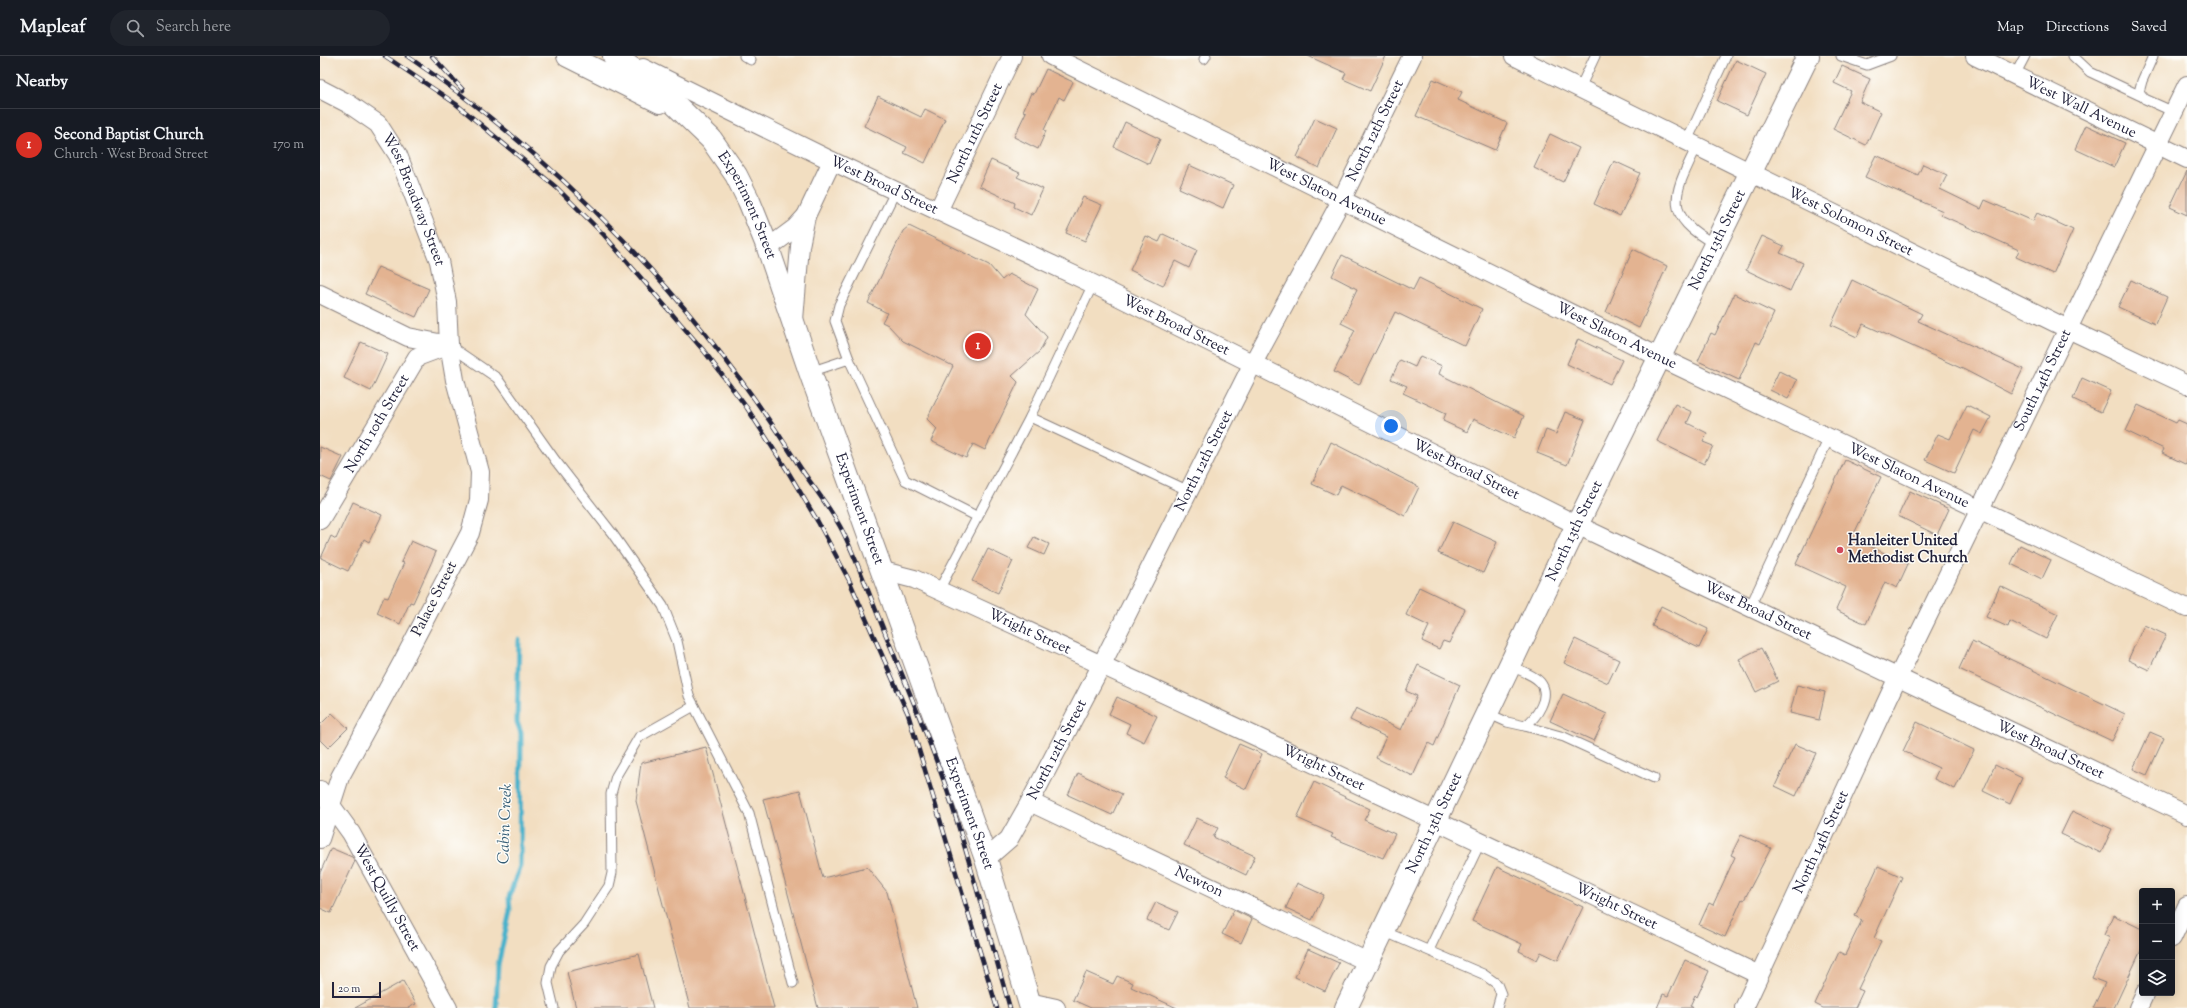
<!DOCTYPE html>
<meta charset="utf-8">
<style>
body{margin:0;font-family:"Sorts Mill Goudy",serif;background:#20242c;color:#f1f3f6}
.controls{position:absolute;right:12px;bottom:12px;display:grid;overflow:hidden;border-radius:4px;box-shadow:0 2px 10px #0003}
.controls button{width:36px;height:36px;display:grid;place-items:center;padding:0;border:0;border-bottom:1px solid #363941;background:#171b24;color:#f1f3f6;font:20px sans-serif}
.scale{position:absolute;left:12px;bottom:10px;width:49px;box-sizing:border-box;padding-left:4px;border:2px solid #22223b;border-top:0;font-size:11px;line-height:14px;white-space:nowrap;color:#22223b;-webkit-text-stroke:3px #fdfcf7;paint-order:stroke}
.you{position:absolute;left:1071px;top:370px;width:14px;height:14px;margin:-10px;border:3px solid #fff;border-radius:50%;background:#1a73e8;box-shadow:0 0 0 6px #1a73e833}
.badge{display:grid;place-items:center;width:26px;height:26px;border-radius:50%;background:#d93025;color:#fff;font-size:13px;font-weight:700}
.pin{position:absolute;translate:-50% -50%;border:2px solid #fff;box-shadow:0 1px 4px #0006}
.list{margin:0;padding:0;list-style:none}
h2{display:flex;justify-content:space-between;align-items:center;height:52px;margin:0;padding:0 16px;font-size:17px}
h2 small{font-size:13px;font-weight:400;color:#9ea1a6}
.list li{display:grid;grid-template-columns:26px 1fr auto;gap:12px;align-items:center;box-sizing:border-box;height:72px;padding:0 16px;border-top:1px solid #363941}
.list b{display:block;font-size:15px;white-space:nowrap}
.list p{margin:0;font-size:13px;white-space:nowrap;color:#9ea1a6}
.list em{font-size:13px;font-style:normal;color:#9ea1a6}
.icon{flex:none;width:22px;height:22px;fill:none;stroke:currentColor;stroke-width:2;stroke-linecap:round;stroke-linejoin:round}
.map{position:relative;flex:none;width:1867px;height:952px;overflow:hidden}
header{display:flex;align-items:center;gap:24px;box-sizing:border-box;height:56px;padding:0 20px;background:#171b24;border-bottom:1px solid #363941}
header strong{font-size:19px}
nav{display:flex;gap:22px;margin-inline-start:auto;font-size:14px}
.search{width:280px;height:36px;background:#20242c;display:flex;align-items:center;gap:10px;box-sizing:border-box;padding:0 14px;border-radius:22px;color:#9ea1a6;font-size:15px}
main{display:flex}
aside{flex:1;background:#171b24}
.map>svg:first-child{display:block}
</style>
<header>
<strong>Mapleaf</strong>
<div class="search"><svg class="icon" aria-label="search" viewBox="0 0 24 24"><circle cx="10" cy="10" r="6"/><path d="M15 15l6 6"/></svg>Search here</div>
<nav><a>Map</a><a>Directions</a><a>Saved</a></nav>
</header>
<main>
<aside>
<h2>Nearby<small></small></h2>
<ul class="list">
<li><span class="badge">1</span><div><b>Second Baptist Church</b><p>Church · West Broad Street</p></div><em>170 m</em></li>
</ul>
</aside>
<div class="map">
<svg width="1867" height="952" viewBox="0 0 1867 952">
<rect width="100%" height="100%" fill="#fdfcf7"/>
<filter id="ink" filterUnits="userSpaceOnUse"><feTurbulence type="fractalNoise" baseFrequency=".025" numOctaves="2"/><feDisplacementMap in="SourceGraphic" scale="8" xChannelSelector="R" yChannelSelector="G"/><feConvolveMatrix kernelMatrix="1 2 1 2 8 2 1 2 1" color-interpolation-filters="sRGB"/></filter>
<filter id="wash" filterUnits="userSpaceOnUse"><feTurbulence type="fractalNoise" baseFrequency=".012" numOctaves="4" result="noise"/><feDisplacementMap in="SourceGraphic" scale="16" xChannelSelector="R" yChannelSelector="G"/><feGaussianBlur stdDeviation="0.9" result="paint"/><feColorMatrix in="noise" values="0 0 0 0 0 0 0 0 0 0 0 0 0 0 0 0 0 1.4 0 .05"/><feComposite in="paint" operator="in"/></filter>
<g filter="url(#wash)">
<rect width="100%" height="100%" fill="#f2dec1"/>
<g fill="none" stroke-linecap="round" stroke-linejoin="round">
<polyline stroke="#4cb2cb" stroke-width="5" points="176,952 178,909 190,855 189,841 200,810 201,677 197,666 199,584"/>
</g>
<g id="blocks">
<g fill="#e3b391">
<polygon points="988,0 1066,0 1050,35 1023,23 1026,17"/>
<polygon points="1416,4 1446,18 1427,59 1397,45"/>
<polygon points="1522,10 1550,23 1540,46 1561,56 1546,89 1513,73 1531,35 1514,27"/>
<polygon points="726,13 753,26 744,44 739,41 724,74 726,75 718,93 694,81 706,56 703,55 711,37 714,38"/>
<polygon points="1113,23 1142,36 1138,44 1187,67 1175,94 1096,60"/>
<polygon points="558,40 601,61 605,53 625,63 605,107 584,97 587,91 544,70"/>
<polygon points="995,62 1017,72 999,112 977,101"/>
<polygon points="805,66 840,83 829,108 794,91"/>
<polygon points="1766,69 1805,87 1794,111 1755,93"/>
<polygon points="1230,78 1259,92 1243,126 1214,112"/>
<polygon points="1556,99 1598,119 1603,108 1627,119 1620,133 1661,153 1665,144 1713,165 1717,157 1753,174 1733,218 1696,201 1699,194 1621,159 1623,155 1545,121"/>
<polygon points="671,104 700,117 697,121 723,133 711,159 694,151 695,147 659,130"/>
<polygon points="1294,105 1320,117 1300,160 1274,148"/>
<polygon points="869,109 913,129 903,152 859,132"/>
<polygon points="1867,115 1867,159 1850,151"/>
<polygon points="763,141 782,149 765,185 746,177"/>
<polygon points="589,170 669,209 682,224 689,218 718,233 706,258 727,281 720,295 692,320 698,326 665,394 653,388 646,402 611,385 617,373 607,363 633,310 583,285 568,269 562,266 567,257 548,247 583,175"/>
<polygon points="843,178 877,194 869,212 855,205 843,230 810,214 826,180 839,186"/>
<polygon points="1442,180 1464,190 1460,197 1483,207 1470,235 1426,214"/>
<polygon points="1313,193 1347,210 1319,272 1286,256"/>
<polygon points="1022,199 1093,234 1099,222 1162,253 1145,290 1075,256 1039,329 1014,316 1035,274 1021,267 1037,233 1012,220"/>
<polygon points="58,211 109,233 96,261 45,238"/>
<polygon points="1532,224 1602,258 1598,265 1703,313 1691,338 1645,314 1543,268 1537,281 1511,269"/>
<polygon points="1811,224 1847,241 1835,268 1798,251"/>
<polygon points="1414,238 1454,257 1440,288 1436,286 1419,324 1378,305 1391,277 1395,279"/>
<polygon points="1258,283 1302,304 1290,328 1247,308"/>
<polygon points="41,286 68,298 51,335 24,322"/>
<polygon points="1100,300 1122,310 1119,318 1204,360 1194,382 1153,363 1147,376 1123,365 1126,357 1083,337 1087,330 1071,323 1080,304 1095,311"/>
<polygon points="1459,315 1477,324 1468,343 1450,334"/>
<polygon points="1762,322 1791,335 1781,356 1753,343"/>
<polygon points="1355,348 1372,356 1367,367 1387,377 1383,386 1393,390 1384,408 1337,385"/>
<polygon points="1647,349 1671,361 1662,378 1654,374 1634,417 1605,404 1618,378 1630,383"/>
<polygon points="1818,349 1856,367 1858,364 1867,368 1867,409 1842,397 1844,393 1806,375"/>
<polygon points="1245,356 1265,364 1247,409 1217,397 1226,374 1236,378"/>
<polygon points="1011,386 1099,431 1085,460 1021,429 1016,439 992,428"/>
<polygon points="0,391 23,401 11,425 0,420"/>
<polygon points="1525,404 1561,421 1532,482 1588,508 1577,532 1565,526 1546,568 1516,554 1526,531 1476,508"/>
<polygon points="1590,435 1629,453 1617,479 1578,460"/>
<polygon points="33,446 62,459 49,486 44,483 28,515 1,502 11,480 16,483"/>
<polygon points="1133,466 1177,486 1163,517 1118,497"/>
<polygon points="714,481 729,488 724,499 708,492"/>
<polygon points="91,485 116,496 93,547 90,546 80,568 57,557 64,541 68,542 84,507 81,506"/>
<polygon points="1700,489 1731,504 1722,523 1691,508"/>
<polygon points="668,493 693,505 678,537 652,525"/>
<polygon points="1680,530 1738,558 1726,583 1690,565 1688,571 1666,561"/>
<polygon points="1099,531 1145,553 1129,587 1123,585 1119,593 1102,585 1109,570 1086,559"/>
<polygon points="1341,550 1388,573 1379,592 1332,570"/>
<polygon points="1824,569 1846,579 1829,614 1808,604"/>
<polygon points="1255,583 1299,604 1288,627 1244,607"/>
<polygon points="1652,585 1805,658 1792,685 1639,613"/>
<polygon points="1441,592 1458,625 1436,636 1419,603"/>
<polygon points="1098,609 1140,629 1114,690 1108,687 1093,720 1056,702 1066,681 1030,664 1036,652 1081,674 1097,640 1086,635"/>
<polygon points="1477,629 1505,636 1499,664 1470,657"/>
<polygon points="1243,638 1287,658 1274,685 1230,665"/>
<polygon points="797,641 837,660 824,686 806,677 810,668 789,658"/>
<polygon points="12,657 28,672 8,692 0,684 0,669"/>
<polygon points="1597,666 1654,694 1635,733 1614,723 1619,712 1583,695"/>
<polygon points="1830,676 1844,682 1827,719 1813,713"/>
<polygon points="919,688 942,698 926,733 903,722"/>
<polygon points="1475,688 1496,697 1476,740 1455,730"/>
<polygon points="386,691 454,952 370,952 316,745 321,707"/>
<polygon points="1675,709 1702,722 1690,748 1663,735"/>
<polygon points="758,717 802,738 792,759 748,739"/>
<polygon points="994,726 1050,753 1044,764 1075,778 1063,802 1011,781 1013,778 977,762"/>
<polygon points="480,734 503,822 547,811 567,836 597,952 498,952 443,743"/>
<polygon points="1752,755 1792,773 1781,797 1741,778"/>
<polygon points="877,762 898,772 893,781 935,800 926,819 864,789"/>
<polygon points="1421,779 1451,792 1424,844 1422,843 1405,881 1379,869 1389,847 1393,849 1415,801 1411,799"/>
<polygon points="11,792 32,801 35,805 11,857 0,852 0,817"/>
<polygon points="1558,810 1582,821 1554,882 1561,885 1538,933 1543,935 1535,952 1503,952 1495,948 1519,896 1525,899 1542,864 1535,860"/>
<polygon points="1177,811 1263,851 1238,904 1221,896 1217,904 1199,895 1202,888 1152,865"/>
<polygon points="977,827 1004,839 992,864 966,852"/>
<polygon points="836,846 858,856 849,874 827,864"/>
<polygon points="914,854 932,863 921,887 902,878"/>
<polygon points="1793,859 1822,873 1822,892 1794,952 1773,952 1785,927 1772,922 1790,882 1784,879"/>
<polygon points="988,893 1019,907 1005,935 975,921"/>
<polygon points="319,898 333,952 256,952 247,916"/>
<polygon points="1365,904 1389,915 1377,941 1375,939 1370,950 1374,952 1337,952 1343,938 1348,940"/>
<polygon points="766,916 793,928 797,920 813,927 811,931 857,952 771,952 753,944"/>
<polygon points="83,925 96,948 88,952 35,952"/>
</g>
</g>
</g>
<g filter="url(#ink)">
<use href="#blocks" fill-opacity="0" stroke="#8a807e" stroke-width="1"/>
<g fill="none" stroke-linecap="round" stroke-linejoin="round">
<defs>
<g id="service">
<polyline points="424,0 431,4"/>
<polyline points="1521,0 1547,9 1571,0"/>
<polyline points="1753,0 1770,16 1821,40"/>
<polyline points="1833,0 1822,25 1819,36 1825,43 1854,56"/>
<polyline points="884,3 886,0"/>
<polyline points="1695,19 1705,0"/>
<polyline points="1260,32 1275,0"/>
<polyline points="1367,85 1406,0"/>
<path d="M1377 90C1355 136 1340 159 1395 188"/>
<polyline points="773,228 710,361 869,435"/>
<polyline points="130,290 177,322 235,404 292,477 343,550 357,585 369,640 429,757 473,927"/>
<polyline points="529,303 515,265 519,249 576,134"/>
<polyline points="490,316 529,303 585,424 658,461"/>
<polyline points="619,534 710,361"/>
<polyline points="1430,551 1509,382"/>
<path d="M1167 657 1187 666 1205 670C1216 662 1232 640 1220 626 1213 618 1199 614 1190 610"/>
<polyline points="1205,670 1244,681 1334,722"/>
<polyline points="1063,875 1163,918 1177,928 1181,938 1177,952"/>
<polyline points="1109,894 1161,785"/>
<polyline points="234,952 228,927 231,910 239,895 264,868 277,848 289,830 292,817 291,738 296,720 319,681 374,650"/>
</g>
<g id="minor">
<path id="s1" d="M731 0 1341 302 1867 552"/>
<path id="s2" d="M1194 0 1748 273 1867 329"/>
<path id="s3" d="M1655 0 1867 103"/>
<path id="s4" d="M323 12 512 105 773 228 1257 469 1867 759"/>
<path id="s5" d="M0 33 29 48 58 68 78 99 119 205 127 246 129 289 135 324 160 416 159 444 150 477 83 605 20 721 0 783"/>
<path id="s6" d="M618 155 692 0"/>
<polyline points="448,192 475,172 486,160"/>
<polyline points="0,238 88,281 129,289"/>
<polyline points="474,264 480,190 486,160 512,105"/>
<path id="s7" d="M0 464 97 301 129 289"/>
<path id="s8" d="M563 515 594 523C877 652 1159 784 1439 919"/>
<path id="s9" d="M0 734 31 777 128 952"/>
<path id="s10" d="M710 746 1048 906"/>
<path id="s11" d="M666 803 689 783 710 746 782 608 932 309 1021 145 1092 0"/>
<polyline points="1852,882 1867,850"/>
<polyline points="709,946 736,952"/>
<path id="s12" d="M1424 952 1578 621 1867 29"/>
<polyline points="1818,952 1825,937"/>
</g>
<g id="tertiary">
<path id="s13" d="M1026 952 1257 469 1488 0"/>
</g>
<g id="secondary">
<polyline points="248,0 340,46"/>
<path id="s14" d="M294 0 334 28 391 83 416 119 429 145 448 192 490 316 666 803 711 952"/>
</g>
</defs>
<use href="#service" stroke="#8a807e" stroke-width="11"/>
<use href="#minor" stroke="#8a807e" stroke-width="20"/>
<use href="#tertiary" stroke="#8a807e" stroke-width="24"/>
<use href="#secondary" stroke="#8a807e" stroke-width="24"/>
<use href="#service" stroke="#fff" stroke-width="9"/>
<use href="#minor" stroke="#fff" stroke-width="18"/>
<use href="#tertiary" stroke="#fff" stroke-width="22"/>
<use href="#secondary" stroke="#fff" stroke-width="22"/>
<defs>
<g id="rail">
<polyline points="65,0 136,48 178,83 237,132 284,179 384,295 427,352 467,414 498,466 529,524 588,658 677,952"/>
<path d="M87 0C243 106 377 248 478 408 492 430 511 452 523 476 538 507 550 540 563 572 585 626 608 679 627 734 651 806 669 880 690 952"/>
<polyline points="112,0 143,34"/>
</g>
</defs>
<use href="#rail" stroke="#22223b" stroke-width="4.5"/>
<use href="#rail" stroke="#fdfcf7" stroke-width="3" stroke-dasharray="9" stroke-linecap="butt"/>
</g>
</g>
<circle fill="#d1495b" stroke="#fdfcf7" stroke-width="1.5" cx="1520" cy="494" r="4"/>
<g text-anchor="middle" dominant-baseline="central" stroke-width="3" stroke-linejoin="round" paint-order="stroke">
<g font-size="15" fill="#22223b" stroke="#fdfcf7">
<text stroke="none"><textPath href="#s3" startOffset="118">West Wall Avenue</textPath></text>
<text stroke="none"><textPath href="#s11" startOffset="828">North 12th Street</textPath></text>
<text stroke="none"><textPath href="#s6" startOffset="86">North 11th Street</textPath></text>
<text stroke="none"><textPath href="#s4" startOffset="268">West Broad Street</textPath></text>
<text stroke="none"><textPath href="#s1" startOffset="307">West Slaton Avenue</textPath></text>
<text stroke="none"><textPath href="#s5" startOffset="152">West Broadway Street</textPath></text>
<text stroke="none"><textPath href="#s14" startOffset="204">Experiment Street</textPath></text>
<text stroke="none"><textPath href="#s2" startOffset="375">West Solomon Street</textPath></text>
<text stroke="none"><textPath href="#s13" startOffset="853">North 13th Street</textPath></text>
<text stroke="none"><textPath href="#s4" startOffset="592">West Broad Street</textPath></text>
<text stroke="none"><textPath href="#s1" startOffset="631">West Slaton Avenue</textPath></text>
<text stroke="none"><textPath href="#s12" startOffset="695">South 14th Street</textPath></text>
<text stroke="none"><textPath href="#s7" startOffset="112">North 10th Street</textPath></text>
<text stroke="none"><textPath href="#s11" startOffset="456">North 12th Street</textPath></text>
<text stroke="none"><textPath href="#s4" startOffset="916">West Broad Street</textPath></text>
<text stroke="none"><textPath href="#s1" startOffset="955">West Slaton Avenue</textPath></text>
<text stroke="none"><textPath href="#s14" startOffset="528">Experiment Street</textPath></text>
<text stroke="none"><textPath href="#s13" startOffset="529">North 13th Street</textPath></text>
<text transform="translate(115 543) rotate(-63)">Palace Street</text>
<text stroke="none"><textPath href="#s4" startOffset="1240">West Broad Street</textPath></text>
<text stroke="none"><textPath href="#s8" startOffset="159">Wright Street</textPath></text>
<text stroke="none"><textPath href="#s11" startOffset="132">North 12th Street</textPath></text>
<text stroke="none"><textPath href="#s4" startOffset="1564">West Broad Street</textPath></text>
<text stroke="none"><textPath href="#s8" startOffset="483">Wright Street</textPath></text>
<text stroke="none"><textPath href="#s14" startOffset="852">Experiment Street</textPath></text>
<text stroke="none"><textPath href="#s13" startOffset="205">North 13th Street</textPath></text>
<text stroke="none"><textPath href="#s12" startOffset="183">North 14th Street</textPath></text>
<text stroke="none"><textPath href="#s10" startOffset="187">Newton</textPath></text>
<text stroke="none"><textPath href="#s9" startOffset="127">West Quilly Street</textPath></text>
<text stroke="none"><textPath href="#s8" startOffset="807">Wright Street</textPath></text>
</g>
<g font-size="15" font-weight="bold" fill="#22223b" stroke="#fdfcf7" text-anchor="start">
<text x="1528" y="485">Hanleiter United<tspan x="1528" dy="17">Methodist Church</tspan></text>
</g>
<g font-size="16" font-style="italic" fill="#335c75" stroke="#fdfcf7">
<text transform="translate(186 768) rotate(-88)">Cabin Creek</text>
</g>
</g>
</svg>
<div class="controls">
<button>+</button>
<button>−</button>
<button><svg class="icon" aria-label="layers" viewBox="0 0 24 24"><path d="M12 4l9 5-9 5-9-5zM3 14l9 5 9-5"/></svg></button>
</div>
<div class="scale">20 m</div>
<div class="you"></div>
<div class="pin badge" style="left:658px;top:290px">1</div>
</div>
</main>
